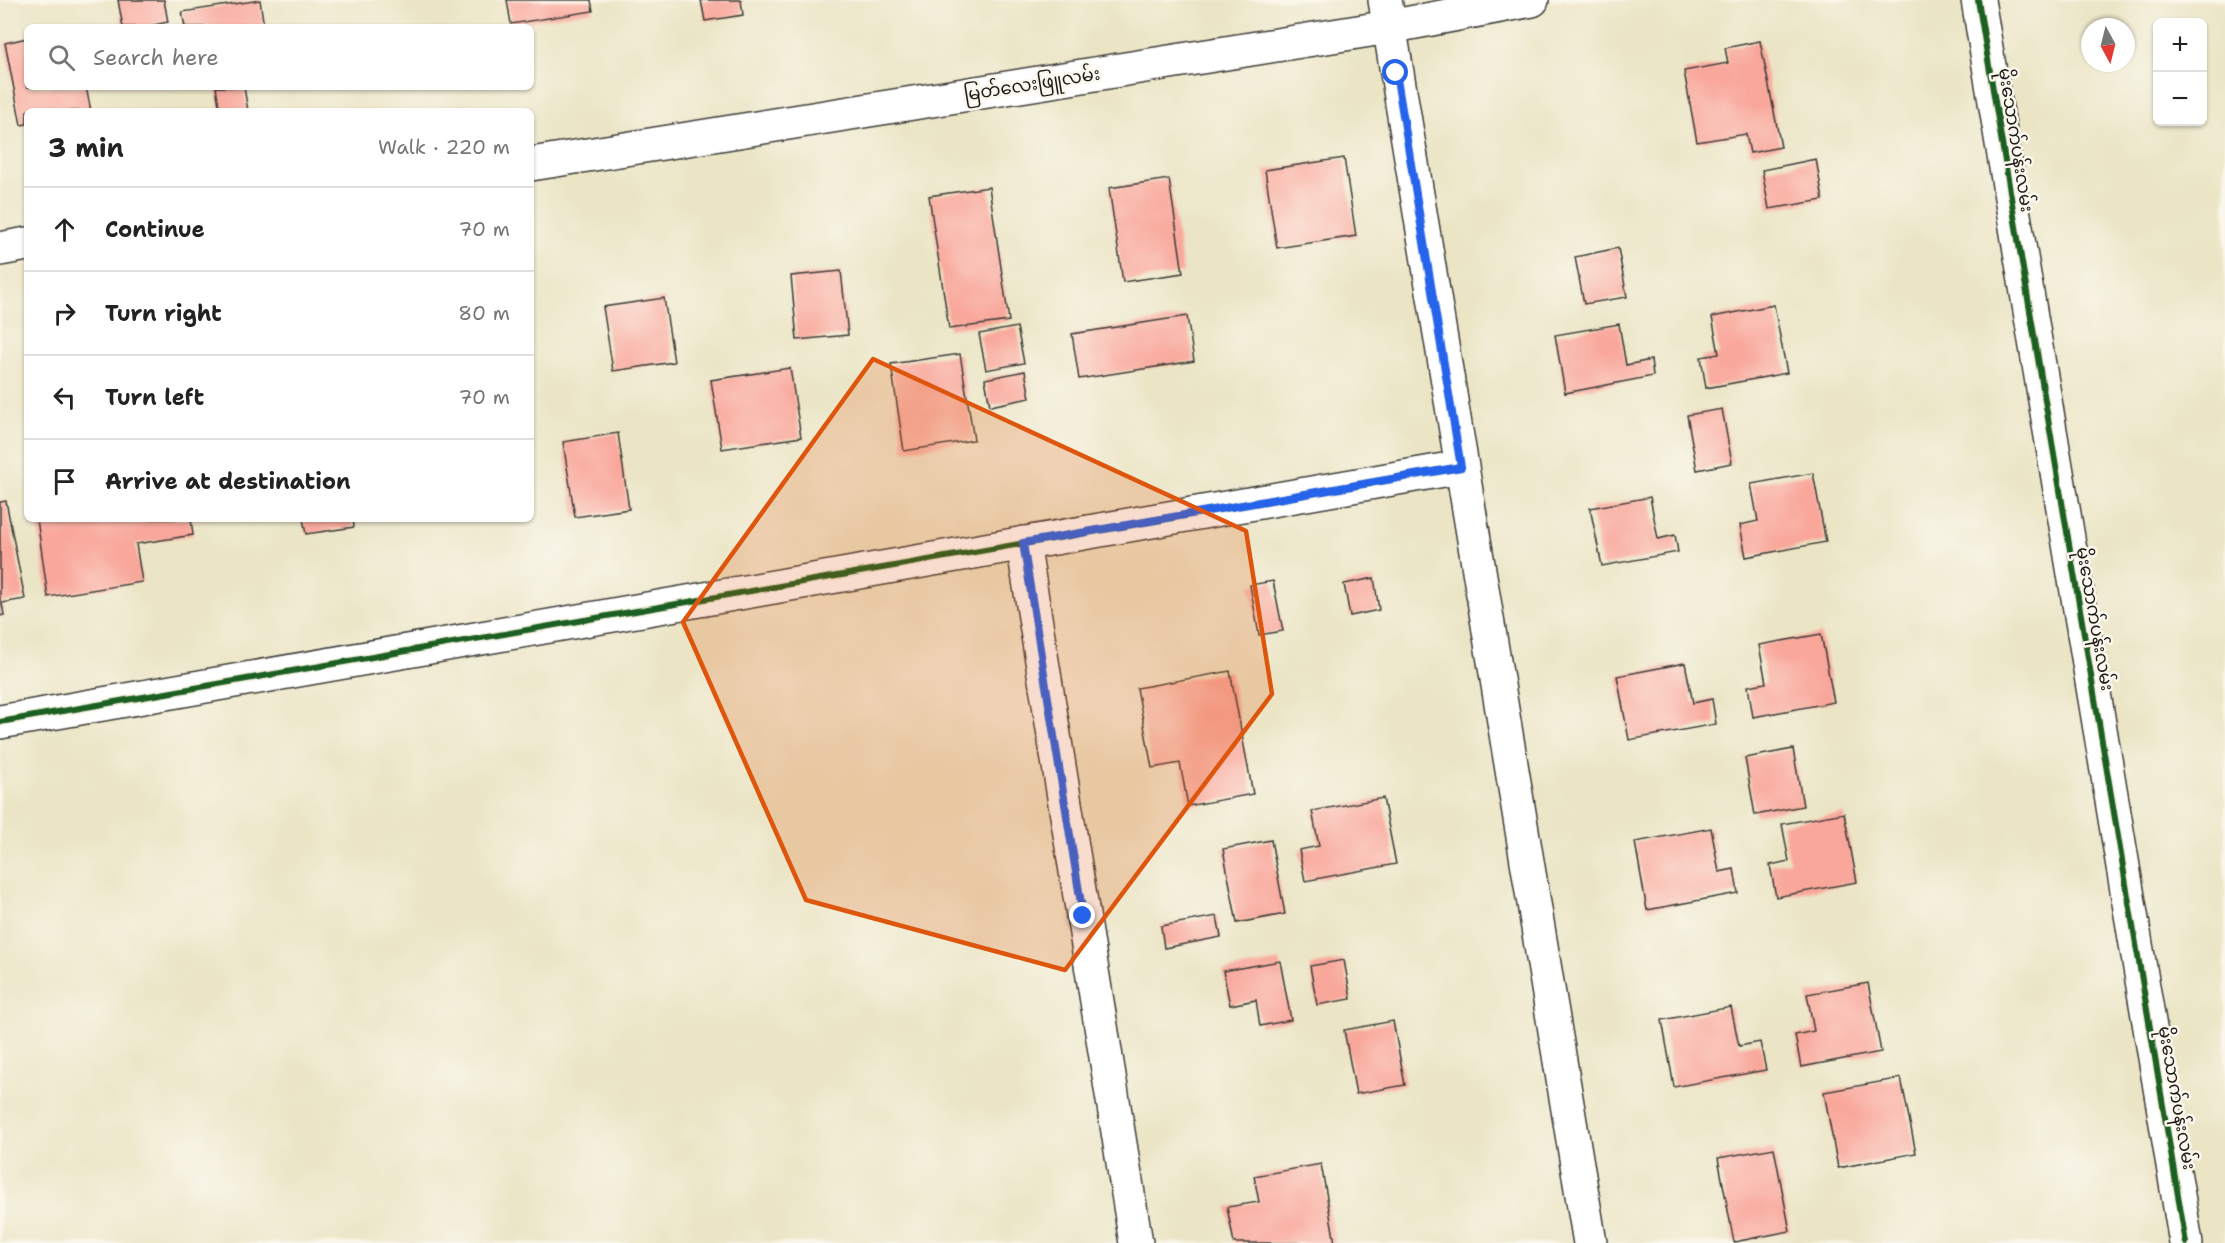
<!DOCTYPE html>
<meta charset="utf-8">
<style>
body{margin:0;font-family:"Shantell Sans","Noto Sans Myanmar",sans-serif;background:#f2f2f2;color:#222}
.controls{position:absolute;right:18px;top:18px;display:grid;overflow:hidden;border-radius:9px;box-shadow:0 2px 4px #0004}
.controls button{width:54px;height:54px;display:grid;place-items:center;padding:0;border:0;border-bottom:2px solid #e0e0e0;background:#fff;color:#222;font:30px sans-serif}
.compass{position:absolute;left:2081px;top:18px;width:54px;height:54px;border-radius:50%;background:#fff;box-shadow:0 2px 4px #0004;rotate:173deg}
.stop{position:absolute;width:18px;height:18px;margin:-14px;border:4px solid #2563eb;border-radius:50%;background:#fff}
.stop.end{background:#2563eb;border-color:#fff;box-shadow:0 2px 6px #0008}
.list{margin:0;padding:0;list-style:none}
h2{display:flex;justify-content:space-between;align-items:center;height:78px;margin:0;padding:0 24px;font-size:26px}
h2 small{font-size:20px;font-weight:400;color:#767676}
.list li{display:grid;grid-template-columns:39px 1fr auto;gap:18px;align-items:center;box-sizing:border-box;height:84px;padding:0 24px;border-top:2px solid #e0e0e0}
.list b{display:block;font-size:22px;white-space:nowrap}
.list em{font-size:20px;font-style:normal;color:#767676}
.icon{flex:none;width:33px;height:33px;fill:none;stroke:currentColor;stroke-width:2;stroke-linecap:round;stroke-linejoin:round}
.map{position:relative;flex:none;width:2225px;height:1243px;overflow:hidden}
.search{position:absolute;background:#fff;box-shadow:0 2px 4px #0004;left:24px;top:24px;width:510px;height:66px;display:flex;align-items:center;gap:15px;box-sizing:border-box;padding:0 21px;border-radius:9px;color:#767676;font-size:22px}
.panel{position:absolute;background:#fff;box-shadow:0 2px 4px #0004;left:24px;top:108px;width:510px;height:414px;border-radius:9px}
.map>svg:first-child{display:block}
</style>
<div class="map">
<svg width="2225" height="1243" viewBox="0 0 2225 1243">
<rect width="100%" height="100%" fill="#fbf7ec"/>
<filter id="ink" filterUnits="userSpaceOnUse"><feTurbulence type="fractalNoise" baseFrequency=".0167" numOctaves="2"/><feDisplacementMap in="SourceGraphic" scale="12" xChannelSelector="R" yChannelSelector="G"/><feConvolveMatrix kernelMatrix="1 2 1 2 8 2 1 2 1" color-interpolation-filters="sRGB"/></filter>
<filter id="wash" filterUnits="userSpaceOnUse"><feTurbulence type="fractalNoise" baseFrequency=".008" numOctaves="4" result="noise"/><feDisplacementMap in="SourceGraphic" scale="24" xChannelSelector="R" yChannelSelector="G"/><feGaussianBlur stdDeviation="1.35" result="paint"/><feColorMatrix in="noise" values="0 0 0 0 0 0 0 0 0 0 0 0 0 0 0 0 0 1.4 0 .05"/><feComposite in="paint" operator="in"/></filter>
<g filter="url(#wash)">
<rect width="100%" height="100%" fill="#ebe5c6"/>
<g id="blocks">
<g fill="#f9a79b">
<polygon points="118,0 164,0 168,22 145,27 123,27"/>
<polygon points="260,0 264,27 185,27 182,12"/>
<polygon points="507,0 591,0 593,11 511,24"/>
<polygon points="701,0 741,0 743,15 705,21"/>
<polygon points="27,38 27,87 86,87 91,111 27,111 27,124 21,125 5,43"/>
<polygon points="1760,41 1781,147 1750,153 1746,134 1697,142 1684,71 1728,63 1725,48"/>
<polygon points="216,87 244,87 248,111 220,111"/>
<polygon points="1344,158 1356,236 1277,248 1265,170"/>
<polygon points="1816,159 1823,200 1769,209 1762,170"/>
<polygon points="1169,179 1183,273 1123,282 1109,188"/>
<polygon points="989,187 1009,321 949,329 929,196"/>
<polygon points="1618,248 1627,297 1584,304 1575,257"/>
<polygon points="841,271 848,335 797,340 791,276"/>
<polygon points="664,298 674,362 613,371 603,307"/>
<polygon points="1774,305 1787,373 1706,388 1701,357 1719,354 1712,317"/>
<polygon points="1187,316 1194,361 1079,379 1072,334"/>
<polygon points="1619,324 1626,365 1651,360 1653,376 1565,393 1555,335"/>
<polygon points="1017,327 1024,363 986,370 979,334"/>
<polygon points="960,354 974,440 904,451 891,364"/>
<polygon points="790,368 801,437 722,449 711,380"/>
<polygon points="1025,371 1030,398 990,406 985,379"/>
<polygon points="1722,409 1732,463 1697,470 1687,415"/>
<polygon points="618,433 629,509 575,517 563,442"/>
<polygon points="1813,473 1826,542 1746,557 1740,525 1758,521 1751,484"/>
<polygon points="1650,497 1658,539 1675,535 1678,552 1602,566 1590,508"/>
<polygon points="6,501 25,599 2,603 4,615 0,616 0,502"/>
<polygon points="37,519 191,519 193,535 136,544 142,582 48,597"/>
<polygon points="303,519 353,519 354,527 306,534"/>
<polygon points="1374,578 1379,610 1350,616 1344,584"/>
<polygon points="1273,581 1283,631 1259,635 1250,585"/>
<polygon points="1821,634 1834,702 1753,717 1748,686 1766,683 1759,645"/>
<polygon points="1685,663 1693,703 1712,699 1716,724 1629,740 1617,676"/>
<polygon points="1230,671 1253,794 1188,806 1180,763 1152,768 1137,688"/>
<polygon points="1793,749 1803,806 1755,815 1745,758"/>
<polygon points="1383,798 1396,864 1305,881 1299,850 1319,846 1312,811"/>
<polygon points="1844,813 1857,882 1776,897 1770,865 1789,861 1782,824"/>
<polygon points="1711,828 1719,872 1734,869 1738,893 1647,910 1635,842"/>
<polygon points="1271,840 1285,914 1237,923 1223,849"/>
<polygon points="1217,916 1221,937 1164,948 1161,926"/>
<polygon points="1344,960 1351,999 1317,1005 1310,966"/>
<polygon points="1280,961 1291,1020 1260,1026 1256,1000 1230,1005 1223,971"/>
<polygon points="1868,983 1881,1052 1801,1067 1795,1035 1814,1031 1807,994"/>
<polygon points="1731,1007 1739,1046 1760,1042 1766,1070 1674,1087 1662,1020"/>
<polygon points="1393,1021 1405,1085 1356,1094 1344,1030"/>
<polygon points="1901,1078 1916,1153 1838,1168 1824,1092"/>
<polygon points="1774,1148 1790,1231 1734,1242 1718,1158"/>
<polygon points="1321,1164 1335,1243 1234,1243 1227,1207 1259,1202 1254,1176"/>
</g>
</g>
</g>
<g filter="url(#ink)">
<use href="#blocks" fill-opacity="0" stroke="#3b3a36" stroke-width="1.5"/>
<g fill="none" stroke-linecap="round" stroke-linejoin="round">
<defs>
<g id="minor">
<polyline points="1385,0 1590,1243"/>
<polyline points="531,164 1389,27 1532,0"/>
<polyline points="0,249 27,244"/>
<polyline points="1023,543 1136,1243"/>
<polyline points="0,722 1461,467"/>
</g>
<polyline id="tertiary" points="1978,0 2186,1243"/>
</defs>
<use href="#minor" stroke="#3b3a36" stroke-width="36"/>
<use href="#tertiary" stroke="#3b3a36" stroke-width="36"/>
<use href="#minor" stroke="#fff" stroke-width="33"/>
<use href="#tertiary" stroke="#fff" stroke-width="33"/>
<defs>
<g id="cycleway">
<polyline points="1978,0 2186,1243"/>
<polyline points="0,722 1461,467"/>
</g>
</defs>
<use href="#cycleway" stroke="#fbf7ec" stroke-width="10"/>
<use href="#cycleway" stroke="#1b5e20" stroke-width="6"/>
</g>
</g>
<g fill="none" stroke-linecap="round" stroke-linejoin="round" filter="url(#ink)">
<polyline stroke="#2563eb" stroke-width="8" points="1083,916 1023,543 1461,467 1396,73"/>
</g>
<path fill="#de560d" fill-opacity="0.2" stroke="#de560d" stroke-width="4.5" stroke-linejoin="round" d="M873 359 1246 531 1272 694 1065 970 806 900 683 622Z"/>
<g text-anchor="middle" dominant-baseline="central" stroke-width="5" stroke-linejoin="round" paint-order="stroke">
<g font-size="18" fill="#1c1c1c" stroke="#fbf7ec">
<text transform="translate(1032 84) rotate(-9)">မြတ်လေးဖြူလမ်း</text>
<text transform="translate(2016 140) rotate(81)">မိုးသောက်ပန်းလမ်း</text>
<text transform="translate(2095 619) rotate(80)">မိုးသောက်ပန်းလမ်း</text>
<text transform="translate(2177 1098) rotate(80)">မိုးသောက်ပန်းလမ်း</text>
</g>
</g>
</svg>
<div class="controls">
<button>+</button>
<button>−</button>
</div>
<svg class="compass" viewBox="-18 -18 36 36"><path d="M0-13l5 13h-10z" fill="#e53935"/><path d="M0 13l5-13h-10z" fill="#767676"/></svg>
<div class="stop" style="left:1396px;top:73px"></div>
<div class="stop end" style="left:1083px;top:916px"></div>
<div class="search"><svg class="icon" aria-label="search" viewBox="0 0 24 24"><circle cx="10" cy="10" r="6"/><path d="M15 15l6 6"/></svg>Search here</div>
<section class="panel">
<h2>3 min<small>Walk · 220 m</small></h2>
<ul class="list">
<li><svg class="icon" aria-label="ahead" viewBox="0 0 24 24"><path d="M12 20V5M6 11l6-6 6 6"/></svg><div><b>Continue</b></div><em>70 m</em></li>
<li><svg class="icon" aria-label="right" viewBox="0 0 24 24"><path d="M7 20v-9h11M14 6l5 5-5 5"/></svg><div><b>Turn right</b></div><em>80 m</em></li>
<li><svg class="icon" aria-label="left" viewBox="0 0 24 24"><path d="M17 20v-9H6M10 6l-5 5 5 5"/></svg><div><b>Turn left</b></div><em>70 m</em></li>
<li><svg class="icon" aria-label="arrive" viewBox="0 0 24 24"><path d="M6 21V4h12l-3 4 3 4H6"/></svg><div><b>Arrive at destination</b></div></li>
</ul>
</section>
</div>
